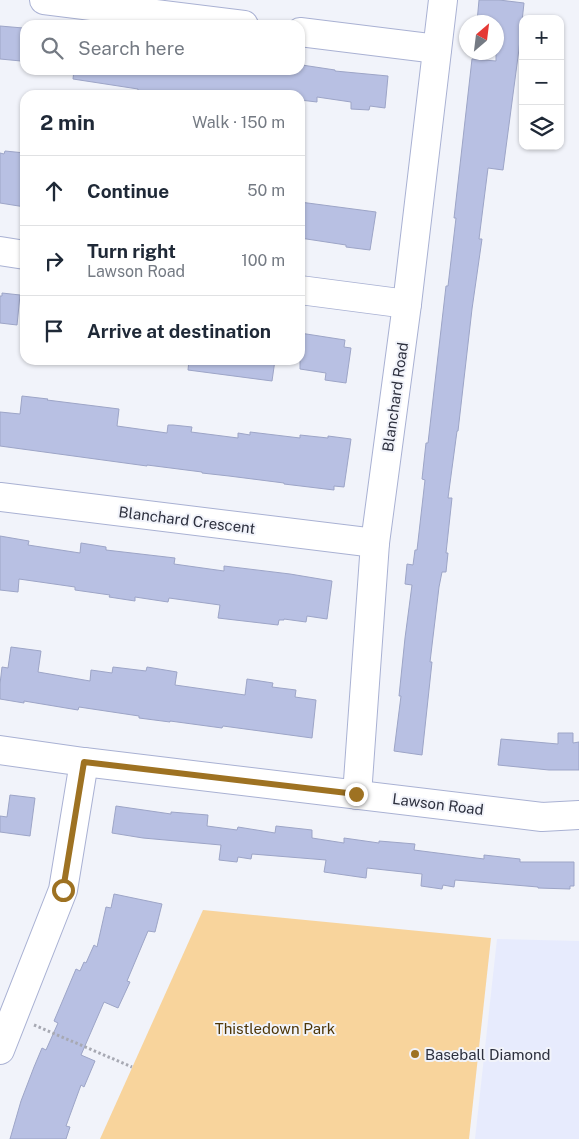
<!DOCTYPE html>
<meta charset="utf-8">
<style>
body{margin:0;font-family:"Public Sans",sans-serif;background:#f2f2f3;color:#1f2937}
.controls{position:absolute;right:15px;top:15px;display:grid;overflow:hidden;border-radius:10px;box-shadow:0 1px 4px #0004}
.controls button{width:45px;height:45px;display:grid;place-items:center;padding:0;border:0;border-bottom:1px solid #e0e1e3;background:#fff;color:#1f2937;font:25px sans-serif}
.compass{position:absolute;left:459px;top:15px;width:45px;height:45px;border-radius:50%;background:#fff;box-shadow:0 1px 4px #0004;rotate:28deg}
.stop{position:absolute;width:15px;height:15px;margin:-11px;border:4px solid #9e7222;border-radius:50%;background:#fff}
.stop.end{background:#9e7222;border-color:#fff;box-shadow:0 1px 5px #0008}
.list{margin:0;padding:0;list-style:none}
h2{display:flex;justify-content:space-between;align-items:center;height:65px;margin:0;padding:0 20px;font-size:21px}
h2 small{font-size:16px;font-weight:400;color:#747a83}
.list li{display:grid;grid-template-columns:32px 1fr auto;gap:15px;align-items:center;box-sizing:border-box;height:70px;padding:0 20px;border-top:1px solid #e0e1e3}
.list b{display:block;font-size:19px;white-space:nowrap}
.list p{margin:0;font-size:16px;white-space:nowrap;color:#747a83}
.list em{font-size:16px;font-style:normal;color:#747a83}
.icon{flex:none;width:28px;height:28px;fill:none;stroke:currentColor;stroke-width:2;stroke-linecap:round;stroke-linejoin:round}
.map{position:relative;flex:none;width:579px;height:1139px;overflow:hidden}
.search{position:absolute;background:#fff;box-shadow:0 1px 4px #0004;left:20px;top:20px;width:285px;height:55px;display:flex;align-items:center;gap:12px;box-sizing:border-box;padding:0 18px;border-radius:15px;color:#747a83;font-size:19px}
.panel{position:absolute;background:#fff;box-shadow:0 1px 4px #0004;left:20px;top:90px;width:285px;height:275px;border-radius:15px}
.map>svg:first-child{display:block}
</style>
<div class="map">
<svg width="579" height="1139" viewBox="0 0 579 1139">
<rect width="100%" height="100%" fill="#f1f3fa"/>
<polygon fill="#e7ebfd" points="497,939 579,941 579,1139 475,1139"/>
<polygon fill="#f8d49c" points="203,910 491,938 469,1139 100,1139"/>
<g fill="#b8c0e3" stroke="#9da5c7">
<polygon points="479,0 499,0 524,3 519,49 503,170 488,168 479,239 482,239 472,309 458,431 457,431 448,498 452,498 446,553 448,553 446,572 442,572 439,587 430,662 432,662 422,755 394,751 401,696 399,696 405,638 412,585 405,584 407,564 413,565 415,550 417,550 425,480 422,479 426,443 428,443 446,286 448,286 456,218 454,218 472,59 496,61 496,22 477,22"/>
<polygon points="0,26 23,28 21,61 0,59"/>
<polygon points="302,65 335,70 335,71 388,76 385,108 370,106 369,110 351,109 351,102 317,97 317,102 300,100 300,95 191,95 176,93 176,95 138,95 138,89 73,79 74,70 301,70"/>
<polygon points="5,151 25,153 25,207 0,203 0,153 4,154"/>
<polygon points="300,202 376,212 370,250 346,247 346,245 300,238"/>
<polygon points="2,293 20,295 17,325 0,323 0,296 2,296"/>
<polygon points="300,333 345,340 344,347 351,348 346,383 325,380 326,373 300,369"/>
<polygon points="189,360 275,360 272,381 188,370"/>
<polygon points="22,396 48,399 47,400 119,409 117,426 167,433 168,425 173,425 192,427 191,432 238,438 238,433 250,435 250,432 300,438 300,435 328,438 328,436 351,439 344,487 334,486 334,490 284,484 284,483 229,476 202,473 202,472 147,465 147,466 0,446 0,412 20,414"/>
<polygon points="0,536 29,541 28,545 80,553 81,543 106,547 106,550 175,558 174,564 224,571 224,566 290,574 332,581 327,619 307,616 306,622 284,619 284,620 279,620 278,625 218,618 220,605 169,598 168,602 135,597 135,601 109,597 110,595 75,590 75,587 19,579 18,592 0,590"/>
<polygon points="11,647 41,651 38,672 90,681 91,670 112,673 113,667 146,671 147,667 177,672 175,685 245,695 247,679 273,683 272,687 296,690 295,697 316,700 312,738 223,726 222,728 170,721 170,722 139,718 139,716 79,707 78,710 24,701 24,703 0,699 0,684 2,667 8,668"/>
<polygon points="558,733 573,733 573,743 579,742 579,770 549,770 498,765 501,739 558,744"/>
<polygon points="10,795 35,798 30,836 0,832 0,816 7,817"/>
<polygon points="116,806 171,814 171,812 208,815 207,826 237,830 238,827 275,833 276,826 312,830 312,838 344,843 344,838 379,843 379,841 415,844 414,850 484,859 484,855 520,859 520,862 574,862 574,886 570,886 570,889 538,888 538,887 455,880 454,887 443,885 442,889 421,886 422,874 367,868 366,878 324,872 326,860 252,854 251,859 238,857 237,862 219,860 221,845 143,838 112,833"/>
<polygon points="114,894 162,904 155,932 148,931 127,981 130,982 118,1008 104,1002 81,1055 95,1061 84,1087 81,1085 66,1126 70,1127 66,1139 10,1139 21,1101 34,1067 42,1048 46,1050 58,1023 54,1021 76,969 80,971 84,962 86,963 94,945 97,947 106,907 111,908"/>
</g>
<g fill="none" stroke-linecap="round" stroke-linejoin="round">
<defs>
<g id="minor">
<polyline points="44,0 244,25"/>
<polyline points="300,32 437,49"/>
<polyline points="0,251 25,255"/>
<polyline points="300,290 407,304"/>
<polyline points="0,497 375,543"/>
<polyline points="0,750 84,762 542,817 579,815"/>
<polyline points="357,795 375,543 407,304 443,0"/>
<polyline points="0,1050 63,890 84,762"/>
</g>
</defs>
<use href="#minor" stroke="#a9b1d3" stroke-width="30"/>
<polyline stroke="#a7a9b3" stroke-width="3" stroke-dasharray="2.5 2.5" stroke-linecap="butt" points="34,1025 132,1067"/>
<use href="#minor" stroke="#fff" stroke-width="28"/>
</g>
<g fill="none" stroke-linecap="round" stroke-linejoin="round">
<polyline stroke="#9e7222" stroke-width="6" points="63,890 84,762 356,794"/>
</g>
<circle fill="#9e7222" stroke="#f1f3fa" stroke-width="2" cx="415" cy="1054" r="5"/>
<g text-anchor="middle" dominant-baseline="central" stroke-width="4" stroke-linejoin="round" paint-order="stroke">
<g font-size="15" fill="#2d303e" stroke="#f1f3fa">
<text transform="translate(395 397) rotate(-82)">Blanchard Road</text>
<text transform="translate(187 520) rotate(7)">Blanchard Crescent</text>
<text transform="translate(438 804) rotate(7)">Lawson Road</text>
</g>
<g font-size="15" fill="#4e3607" stroke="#f1f3fa">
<text x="275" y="1028">Thistledown Park</text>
</g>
<g font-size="15" fill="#2d303e" stroke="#f1f3fa" text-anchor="start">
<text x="425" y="1054">Baseball Diamond</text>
</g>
</g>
</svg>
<div class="controls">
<button>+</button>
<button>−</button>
<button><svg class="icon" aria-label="layers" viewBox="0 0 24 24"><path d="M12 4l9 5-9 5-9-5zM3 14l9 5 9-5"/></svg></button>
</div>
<svg class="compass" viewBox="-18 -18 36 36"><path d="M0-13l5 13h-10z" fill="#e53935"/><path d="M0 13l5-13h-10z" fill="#747a83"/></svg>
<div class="stop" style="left:63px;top:890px"></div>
<div class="stop end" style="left:356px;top:794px"></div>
<div class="search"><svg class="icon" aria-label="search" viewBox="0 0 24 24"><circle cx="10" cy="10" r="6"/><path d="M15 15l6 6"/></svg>Search here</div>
<section class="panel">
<h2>2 min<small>Walk · 150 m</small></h2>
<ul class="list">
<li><svg class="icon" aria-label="ahead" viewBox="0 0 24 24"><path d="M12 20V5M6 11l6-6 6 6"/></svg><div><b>Continue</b></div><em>50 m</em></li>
<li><svg class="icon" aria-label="right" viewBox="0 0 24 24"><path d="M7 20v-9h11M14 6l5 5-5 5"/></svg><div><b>Turn right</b><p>Lawson Road</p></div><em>100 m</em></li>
<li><svg class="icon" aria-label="arrive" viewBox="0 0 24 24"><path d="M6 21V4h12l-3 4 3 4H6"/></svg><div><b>Arrive at destination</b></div></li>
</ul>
</section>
</div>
